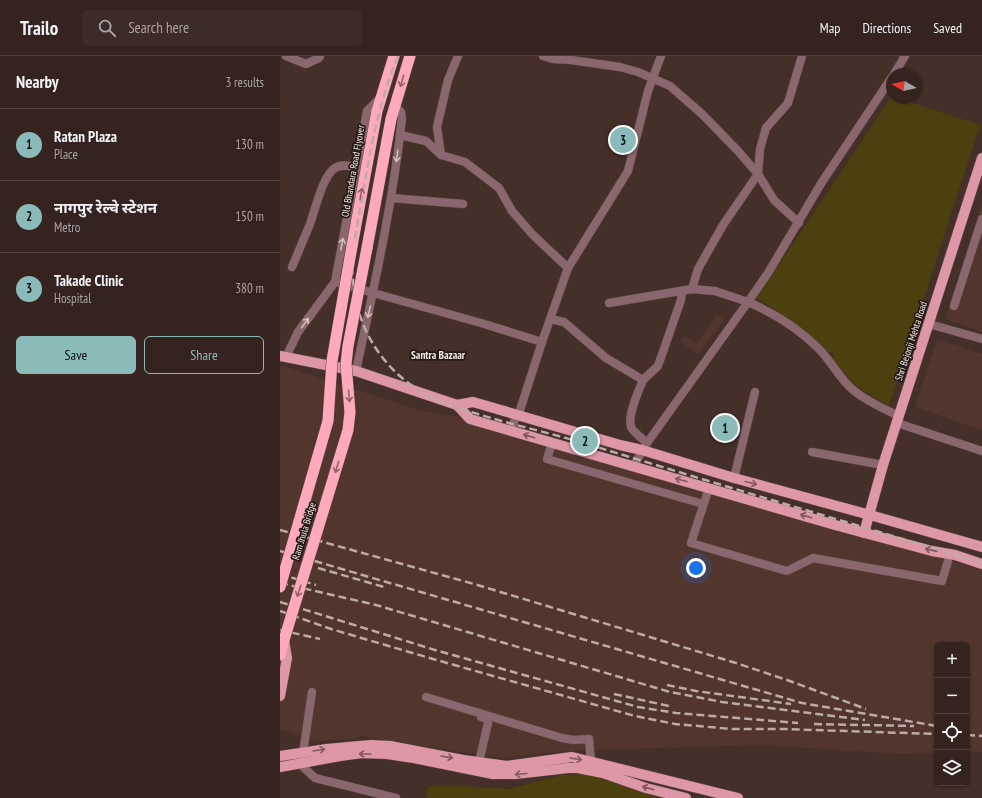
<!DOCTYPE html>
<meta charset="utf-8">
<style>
body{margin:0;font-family:"PT Sans Narrow","Noto Sans Devanagari",sans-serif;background:#3c2b28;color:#f1f3f6}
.controls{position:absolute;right:12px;bottom:12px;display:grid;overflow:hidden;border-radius:6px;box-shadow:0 1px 3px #0004}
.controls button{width:36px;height:36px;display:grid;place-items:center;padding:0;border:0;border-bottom:1px solid #4e403d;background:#34231f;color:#f1f3f6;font:20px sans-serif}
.compass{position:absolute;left:606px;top:12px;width:36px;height:36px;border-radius:50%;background:#34231f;box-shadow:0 1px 3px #0004;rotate:279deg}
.you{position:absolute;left:416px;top:512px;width:14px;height:14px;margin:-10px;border:3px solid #fff;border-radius:50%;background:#1a73e8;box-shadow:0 0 0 6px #1a73e833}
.badge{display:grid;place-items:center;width:26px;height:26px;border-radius:50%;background:#8bbbb9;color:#111;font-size:13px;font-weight:700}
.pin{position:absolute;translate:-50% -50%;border:2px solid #fff;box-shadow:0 1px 4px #0006}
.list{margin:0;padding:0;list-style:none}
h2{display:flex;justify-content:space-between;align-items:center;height:52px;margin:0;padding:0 16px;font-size:17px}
h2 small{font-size:13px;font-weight:400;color:#a9a4a4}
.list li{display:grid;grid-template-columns:26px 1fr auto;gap:12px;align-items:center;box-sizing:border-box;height:72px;padding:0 16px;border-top:1px solid #4e403d}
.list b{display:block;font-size:15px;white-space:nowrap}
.list p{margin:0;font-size:13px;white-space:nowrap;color:#a9a4a4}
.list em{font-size:13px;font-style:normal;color:#a9a4a4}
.actions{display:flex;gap:8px;padding:12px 16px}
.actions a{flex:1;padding:9px 0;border:1px solid #8bbbb9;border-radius:6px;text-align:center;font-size:14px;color:#8bbbb9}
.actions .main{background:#8bbbb9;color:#111}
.icon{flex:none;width:22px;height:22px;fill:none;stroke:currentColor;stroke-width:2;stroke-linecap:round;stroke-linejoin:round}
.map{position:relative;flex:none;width:702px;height:742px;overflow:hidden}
header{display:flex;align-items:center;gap:24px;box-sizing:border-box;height:56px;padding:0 20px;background:#34231f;border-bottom:1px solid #4e403d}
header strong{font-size:19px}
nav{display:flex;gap:22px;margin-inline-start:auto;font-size:14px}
.search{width:280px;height:36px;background:#3c2b28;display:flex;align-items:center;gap:10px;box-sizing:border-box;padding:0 14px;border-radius:6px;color:#a9a4a4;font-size:15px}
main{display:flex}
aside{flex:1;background:#34231f}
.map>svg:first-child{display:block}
</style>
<header>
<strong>Trailo</strong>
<div class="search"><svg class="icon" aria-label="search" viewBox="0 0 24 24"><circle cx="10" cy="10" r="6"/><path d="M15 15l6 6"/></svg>Search here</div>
<nav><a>Map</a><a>Directions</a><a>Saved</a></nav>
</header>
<main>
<aside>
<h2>Nearby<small>3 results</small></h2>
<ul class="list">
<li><span class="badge">1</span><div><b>Ratan Plaza</b><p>Place</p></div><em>130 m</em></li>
<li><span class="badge">2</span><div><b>नागपुर रेल्वे स्टेशन</b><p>Metro</p></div><em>150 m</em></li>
<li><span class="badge">3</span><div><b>Takade Clinic</b><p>Hospital</p></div><em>380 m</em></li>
</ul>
<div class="actions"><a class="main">Save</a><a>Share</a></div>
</aside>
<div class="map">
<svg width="702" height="742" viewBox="0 0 702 742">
<rect width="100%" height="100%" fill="#452f29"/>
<g fill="#52352d">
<polygon points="702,147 702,276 665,263"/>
<polygon points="437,258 445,263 418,298 400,286 404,279 416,288"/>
<polygon points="657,283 702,298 702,374 635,351"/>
<polygon points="0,309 139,354 210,366 436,438 702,514 702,696 687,696 687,589 657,589 657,697 620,698 482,689 285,695 221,702 80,680 75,683 37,685 0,673"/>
</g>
<g fill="#4c410e">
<polygon points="612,40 612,42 617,42 700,69 609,350 578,331 553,305 554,297 548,296 515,267 477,242"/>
<polygon points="307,718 379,742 146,742 149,730 179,730 229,733 282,719"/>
</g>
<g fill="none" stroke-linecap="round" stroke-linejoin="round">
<defs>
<g id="minor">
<polyline points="6,0 26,8 39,2 40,0"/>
<polyline points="263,0 273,3 291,4 340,11 358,16 390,30 422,58 458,95 478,118 494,144 519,167"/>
<polyline points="614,18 625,0"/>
<polyline points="120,79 146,85 161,99 185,106 219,132 232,155 252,178 288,212"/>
<polyline points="161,99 157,71 168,24 178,0"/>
<polyline points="111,142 183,148"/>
<path d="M12 211C18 197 24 182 30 168 35 154 43 119 55 112 61 108 70 110 76 111"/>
<polyline points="61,228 201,267 262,286"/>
<polyline points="412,233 418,213 443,169 478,118 480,93 486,72 508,47 522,0"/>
<polyline points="329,247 412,233 435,235 468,246 488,217 542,126 612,21"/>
<polyline points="674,250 702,163"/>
<path d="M270 263 284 266 326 302 363 324C359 334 347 360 351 371 353 376 362 382 367 387"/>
<polyline points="649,268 702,283"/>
<polyline points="6,301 18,276 55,226 87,55 99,43"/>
<path d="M76 315C94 231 113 147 122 62L121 56 115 50"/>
<polyline points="363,324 378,310 401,244 402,235"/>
<polyline points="617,367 702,395"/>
<polyline points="230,374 240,354 262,286 288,212 348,115 368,35 381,0"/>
<polyline points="272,387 267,403 423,448"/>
<polyline points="532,396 603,409"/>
<path d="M353 411 367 387 468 246C494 257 519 273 539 293 551 305 559 322 572 333 584 344 604 353 619 360"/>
<polyline points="454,422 475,336"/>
<polyline points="429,432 411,487 507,515 533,502 662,525 668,505"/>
<polyline points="146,641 282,682 293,684 309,683 311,706"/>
<polyline points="23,697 32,636"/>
<polyline points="199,706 208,667 207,663 201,661"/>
<polyline points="20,708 35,722 116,742"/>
</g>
<g id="major">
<polyline points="0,300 76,315 177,349 193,346 340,389 362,394 454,422 590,459 702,491"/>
<polyline points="177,349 190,363 555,469 652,495 675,499 702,508"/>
<polyline points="584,477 603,409 702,102"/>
<polyline points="0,640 7,602 4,584"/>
<polyline points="0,700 47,693 91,689 110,690 183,704 227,710 292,701 458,742"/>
<polyline points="0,711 60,700 82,697 107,698 134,702 213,718 235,718 288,712 298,712 323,717 366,732 406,742"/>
</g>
<g id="highway">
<polyline points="72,190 97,55 114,0"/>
<polyline points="87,192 111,63 130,0"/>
<polyline points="0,599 4,584"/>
</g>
</defs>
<use href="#minor" stroke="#624d47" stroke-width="9"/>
<use href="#major" stroke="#624d47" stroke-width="11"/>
<use href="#highway" stroke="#624d47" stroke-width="12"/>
<use href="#minor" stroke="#8a676f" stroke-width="8"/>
<use href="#major" stroke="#de97a7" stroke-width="10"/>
<use href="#highway" stroke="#ffa9bd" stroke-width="11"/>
<g stroke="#bcaba6" stroke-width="2.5" stroke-dasharray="8 4" stroke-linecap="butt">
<path d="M118 0C99 46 90 94 82 143 77 170 71 197 73 224 75 248 82 271 95 291 109 313 129 330 152 342 168 349 185 354 201 359 240 371 279 379 317 391 405 418 494 445 583 471 622 483 662 495 702 506"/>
<polyline points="0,474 194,528 456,607 507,624 586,653"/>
<polyline points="0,495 522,647 657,670"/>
<polyline points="38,512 104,531"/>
<polyline points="0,518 36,529"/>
<polyline points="0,527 96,549 390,636 442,646 585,664"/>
<polyline points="0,546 155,594 358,651 396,657 518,667"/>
<polyline points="0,555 51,573 153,603 355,660 395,668 452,673 504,673 657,678"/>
<polyline points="0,574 40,583"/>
<polyline points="387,629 416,635 511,648"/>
<polyline points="334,638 389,650"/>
<polyline points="534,668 634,670"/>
<polyline points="687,679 702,680"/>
</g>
<defs>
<g id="highway-bridge">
<polyline points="0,531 48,365 52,305 72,190"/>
<polyline points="4,584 68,374 70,356 66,308 68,290 87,192"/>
</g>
</defs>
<use href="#highway-bridge" stroke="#624d47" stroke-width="12" stroke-linecap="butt"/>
<use href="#highway-bridge" stroke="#ffa9bd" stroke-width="11"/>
</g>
<defs><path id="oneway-shaft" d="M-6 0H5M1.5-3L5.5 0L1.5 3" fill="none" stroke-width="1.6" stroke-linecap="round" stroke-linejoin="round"/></defs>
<g stroke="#92626a">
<use href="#oneway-shaft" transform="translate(122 25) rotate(106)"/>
<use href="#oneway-shaft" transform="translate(81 138) rotate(-80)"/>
<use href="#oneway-shaft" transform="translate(69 340) rotate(85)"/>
<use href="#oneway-shaft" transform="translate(57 411) rotate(107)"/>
<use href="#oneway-shaft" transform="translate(19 535) rotate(107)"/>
</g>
<g stroke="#d2bcbc">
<use href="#oneway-shaft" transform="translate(117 100) rotate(98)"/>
<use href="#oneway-shaft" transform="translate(62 188) rotate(-79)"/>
<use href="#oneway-shaft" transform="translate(89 256) rotate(103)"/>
<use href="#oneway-shaft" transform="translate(25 267) rotate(-54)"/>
</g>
<g stroke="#81585f">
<use href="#oneway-shaft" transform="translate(249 380) rotate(-164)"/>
<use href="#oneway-shaft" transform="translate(401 424) rotate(-165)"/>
<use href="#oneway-shaft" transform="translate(471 427) rotate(15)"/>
<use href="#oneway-shaft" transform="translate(526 460) rotate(-164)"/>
<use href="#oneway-shaft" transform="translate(651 494) rotate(-167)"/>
<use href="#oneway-shaft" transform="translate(39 694) rotate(-9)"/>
<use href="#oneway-shaft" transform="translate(85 698) rotate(180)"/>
<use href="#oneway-shaft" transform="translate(167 701) rotate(10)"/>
<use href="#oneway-shaft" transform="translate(296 703) rotate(9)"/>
<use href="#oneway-shaft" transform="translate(241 718) rotate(175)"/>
<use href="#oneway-shaft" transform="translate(368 732) rotate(-164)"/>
</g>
<g text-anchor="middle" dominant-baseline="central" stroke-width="3.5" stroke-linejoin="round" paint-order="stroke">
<g font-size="10" fill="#f8e9e5" stroke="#241a17">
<text transform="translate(73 115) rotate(-80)">Old Bhandara Road Flyover</text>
<text transform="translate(631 285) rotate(-72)">Shri Bejonji Mehta Road</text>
<text transform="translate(24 475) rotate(-73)">Ram Jhula Bridge</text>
</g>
<g font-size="11" font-weight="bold" fill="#f8e9e5" stroke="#241a17">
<text x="158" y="299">Santra Bazaar</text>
</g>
</g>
</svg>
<div class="controls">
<button>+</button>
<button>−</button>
<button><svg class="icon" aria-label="locate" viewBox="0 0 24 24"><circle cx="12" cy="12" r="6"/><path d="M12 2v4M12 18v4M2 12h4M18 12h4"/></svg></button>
<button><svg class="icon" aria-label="layers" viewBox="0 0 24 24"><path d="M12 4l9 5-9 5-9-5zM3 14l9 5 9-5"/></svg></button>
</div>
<svg class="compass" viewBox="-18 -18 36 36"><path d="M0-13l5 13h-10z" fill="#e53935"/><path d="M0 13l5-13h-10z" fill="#a9a4a4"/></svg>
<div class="you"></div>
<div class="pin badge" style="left:445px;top:372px">1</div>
<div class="pin badge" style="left:305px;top:385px">2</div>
<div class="pin badge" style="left:343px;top:84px">3</div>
</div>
</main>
